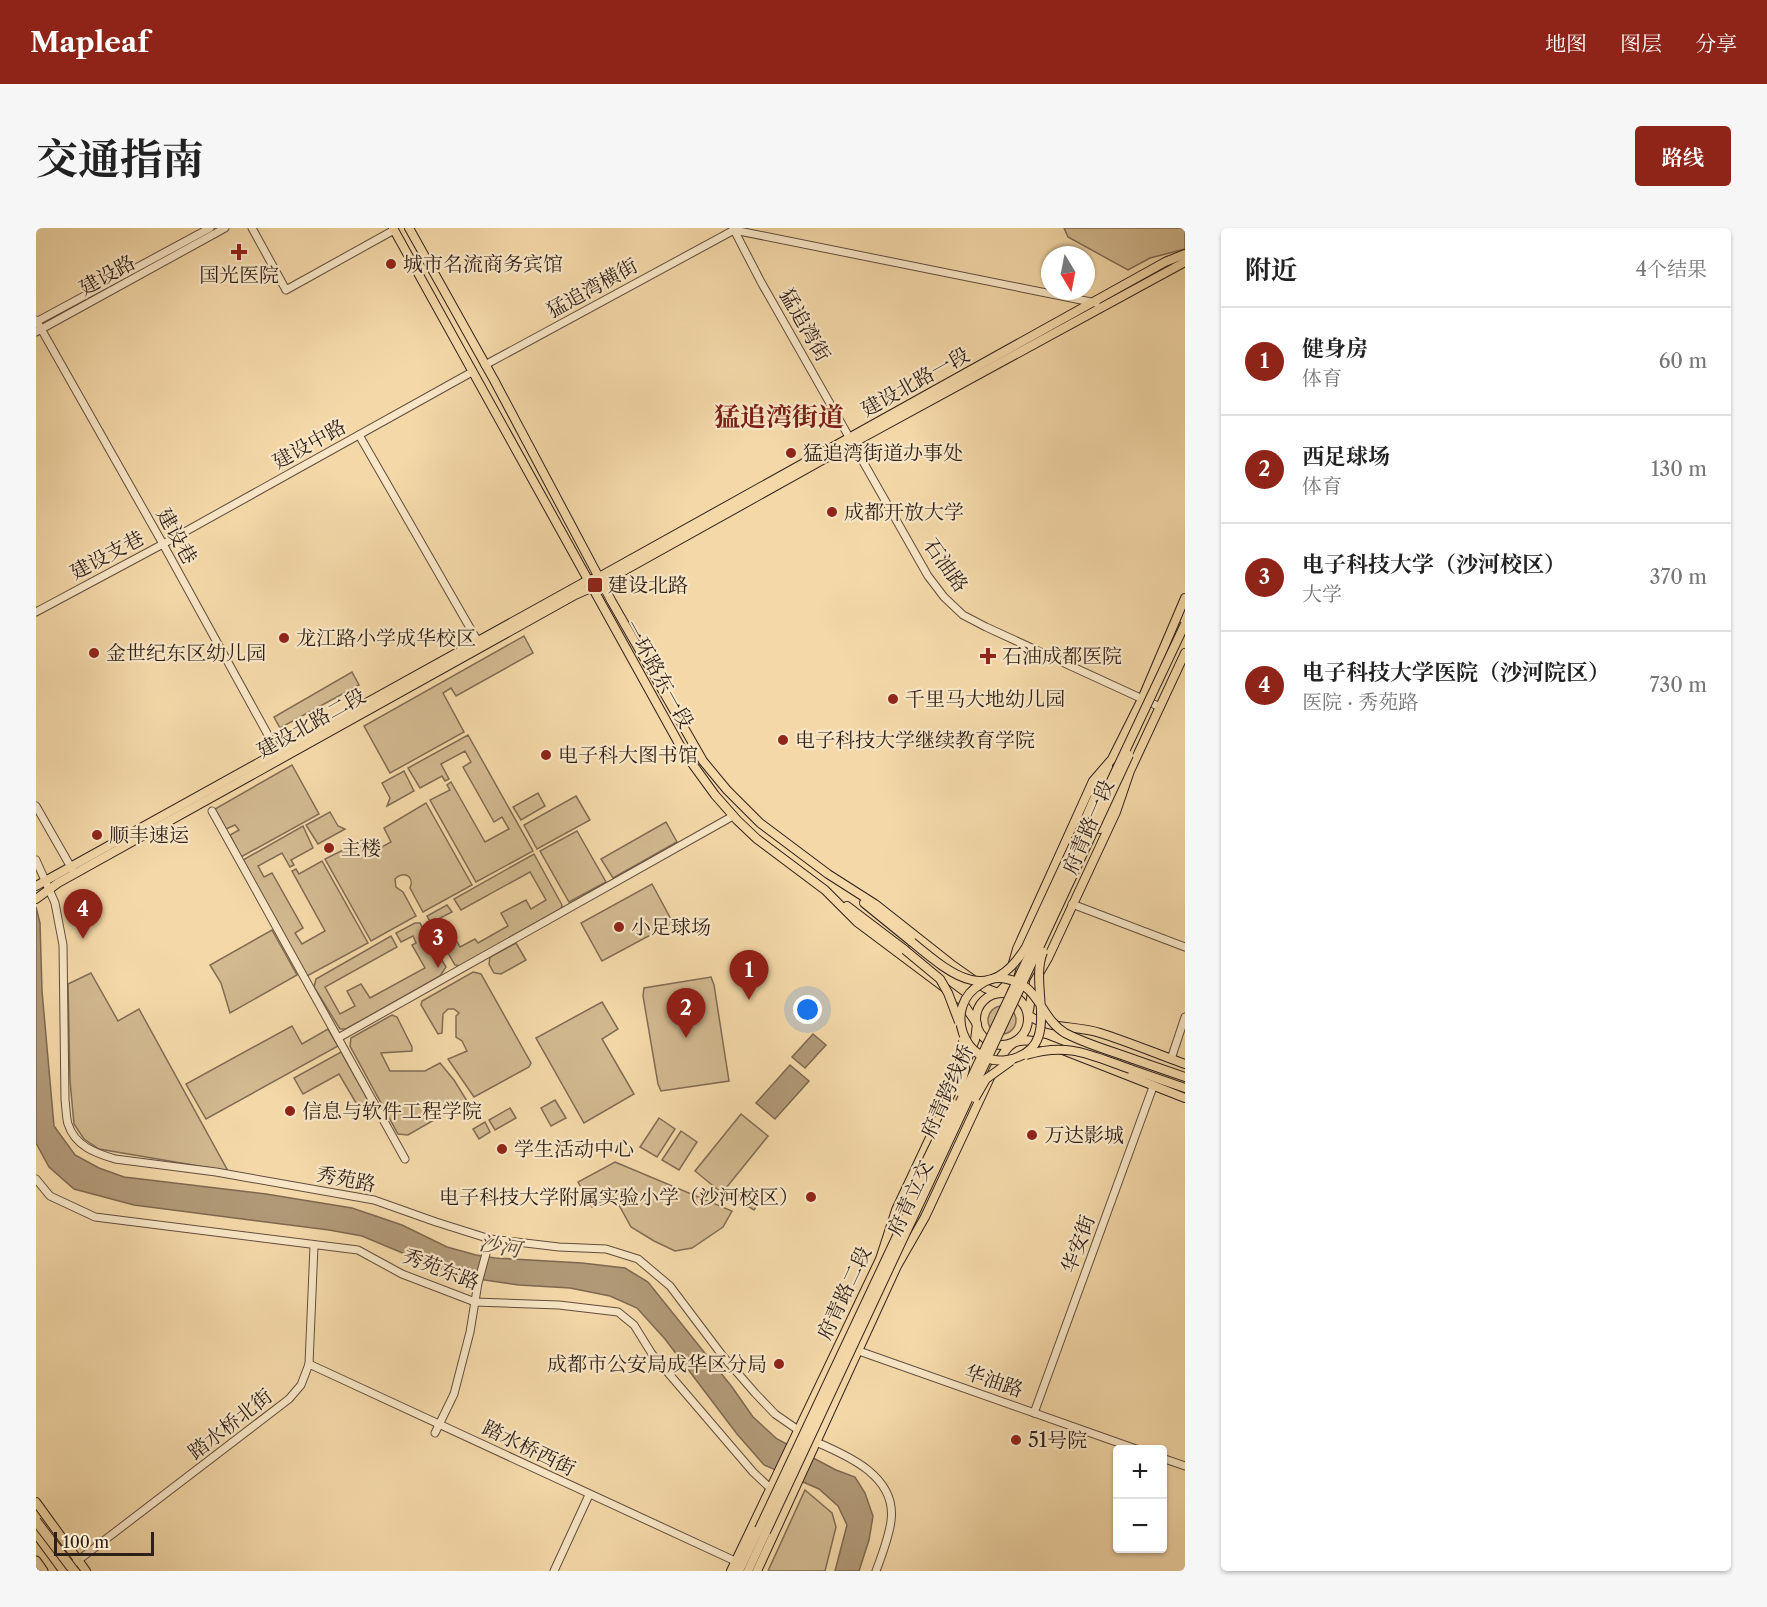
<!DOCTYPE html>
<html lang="zh">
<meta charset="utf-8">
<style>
body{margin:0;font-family:"Libre Caslon Text","Noto Serif SC",serif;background:#f6f6f6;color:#222}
.controls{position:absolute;right:18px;bottom:18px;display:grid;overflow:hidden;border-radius:6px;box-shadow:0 2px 4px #0004}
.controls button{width:54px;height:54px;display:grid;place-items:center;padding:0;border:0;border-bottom:2px solid #e0e0e0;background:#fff;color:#222;font:30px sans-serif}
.compass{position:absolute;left:1005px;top:18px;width:54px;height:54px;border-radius:50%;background:#fff;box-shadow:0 2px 4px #0004;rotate:170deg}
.scale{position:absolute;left:18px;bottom:15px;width:100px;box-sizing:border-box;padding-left:6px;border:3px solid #2e1f19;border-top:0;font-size:16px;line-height:21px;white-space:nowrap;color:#2e1f19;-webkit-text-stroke:4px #f8e6c6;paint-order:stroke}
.you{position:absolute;left:772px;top:782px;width:21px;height:21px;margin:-15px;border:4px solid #fff;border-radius:50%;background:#1a73e8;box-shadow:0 0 0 9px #1a73e833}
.badge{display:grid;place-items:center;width:39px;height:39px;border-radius:50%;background:#8f2418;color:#fff;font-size:20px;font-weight:700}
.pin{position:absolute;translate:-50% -50px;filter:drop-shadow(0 2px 3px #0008)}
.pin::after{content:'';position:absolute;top:32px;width:21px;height:18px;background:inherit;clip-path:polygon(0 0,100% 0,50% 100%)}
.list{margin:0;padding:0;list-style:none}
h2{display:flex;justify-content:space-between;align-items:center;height:78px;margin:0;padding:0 24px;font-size:26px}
h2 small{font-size:20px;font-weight:400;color:#767676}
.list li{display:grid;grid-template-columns:39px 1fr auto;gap:18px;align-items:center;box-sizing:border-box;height:108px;padding:0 24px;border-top:2px solid #e0e0e0}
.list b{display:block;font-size:22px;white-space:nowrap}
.list p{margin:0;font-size:20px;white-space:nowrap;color:#767676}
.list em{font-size:20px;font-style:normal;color:#767676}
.map{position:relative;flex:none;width:1149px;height:1343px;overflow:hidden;border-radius:6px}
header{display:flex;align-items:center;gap:36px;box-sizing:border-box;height:84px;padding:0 30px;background:#8f2418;color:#fff}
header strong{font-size:28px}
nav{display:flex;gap:33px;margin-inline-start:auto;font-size:21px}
.intro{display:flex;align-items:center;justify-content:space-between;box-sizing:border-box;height:144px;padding:0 36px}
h1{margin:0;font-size:42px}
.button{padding:15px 27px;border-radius:6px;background:#8f2418;color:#fff;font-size:21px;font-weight:700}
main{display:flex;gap:36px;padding:0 36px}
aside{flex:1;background:#fff;border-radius:6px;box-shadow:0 2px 4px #0004}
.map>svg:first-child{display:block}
</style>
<header>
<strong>Mapleaf</strong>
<nav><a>地图</a><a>图层</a><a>分享</a></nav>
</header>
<div class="intro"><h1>交通指南</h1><a class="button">路线</a></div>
<main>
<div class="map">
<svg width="1149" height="1343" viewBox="0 0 1149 1343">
<rect width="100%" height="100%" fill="#f4d8a8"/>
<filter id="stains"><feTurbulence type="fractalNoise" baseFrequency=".00333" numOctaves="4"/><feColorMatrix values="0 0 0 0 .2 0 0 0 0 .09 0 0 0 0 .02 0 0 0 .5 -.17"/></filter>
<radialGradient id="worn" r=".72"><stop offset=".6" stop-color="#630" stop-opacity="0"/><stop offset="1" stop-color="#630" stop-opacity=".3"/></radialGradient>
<g fill="#d2b990" stroke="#806c54" stroke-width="1.5">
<polygon points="1028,0 1149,0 1149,21 1114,30 1092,42 1032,9"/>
<polygon points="488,408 497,425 420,468 415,460 407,465 428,504 354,545 328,498"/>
<polygon points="316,444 323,457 244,500 238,489"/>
<polygon points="432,507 497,623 440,654 394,572 414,562 411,557 415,554 449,614 473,601 466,589 458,594 427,539 435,534 429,523 405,536 413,551 409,553 406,548 384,560 372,540"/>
<polygon points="256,537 283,586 205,629 194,607 203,602 199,597 190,601 179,581"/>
<polygon points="368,543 378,563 351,578 354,570 346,555"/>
<polygon points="502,565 509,578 485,592 477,579"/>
<polygon points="540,568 554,592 501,621 488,597"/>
<path d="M390 575 436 657 387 684 374 660C379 648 367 642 359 651L360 659 367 664 380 688 335 713 289 631 329 611 337 624 355 614 348 600Z"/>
<polygon points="294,584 302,598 309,601 282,616 270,597"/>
<polygon points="630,594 641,614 577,650 565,631"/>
<polygon points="267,598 277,620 255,632 258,637 254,639 246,625 222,638 228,649 236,645 267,700 259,705 266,716 289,703 256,643 260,641 263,646 286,633 332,715 271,748 207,632"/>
<polygon points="541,603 570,654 533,674 504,623"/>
<polygon points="498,626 526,677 525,682 425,738 419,737 391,688 411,677 416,684 404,690 409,698 412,697 424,719 439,711 442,715 472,698 465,685 490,672 495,681 510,672 494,644 425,682 418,671"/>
<polygon points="616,656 637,695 566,733 545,695"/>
<polygon points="379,695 384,695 410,739 404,748 310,801 304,801 278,759 280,751 355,708 361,719 289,759 304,786 319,778 311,763 325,756 334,770 389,740 376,717 380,715 377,708 365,714 360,705"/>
<polygon points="236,702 261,747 194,785 185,755 174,737"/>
<polygon points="480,715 490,732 465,746 458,745 453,736 454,729"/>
<polygon points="437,744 445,746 495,835 493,839 438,869 412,831 431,823 426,813 420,809 420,788 423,785 418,781 412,781 407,786 406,805 402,806 385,777 386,773"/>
<polygon points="55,745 82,793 103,781 192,943 63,921 48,911 38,896 34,853 32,756"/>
<polygon points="675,749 678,757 693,853 625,863 622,856 607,768 608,760"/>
<polygon points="566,774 582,801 566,811 598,866 548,895 500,810"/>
<circle cx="966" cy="792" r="14"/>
<polygon points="356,787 361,789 376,819 376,823 345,825 354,843 389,843 404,835 418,852 431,873 372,907 362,906 314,818 315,810"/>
<polygon points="256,798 266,816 292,801 302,818 170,891 150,856"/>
<polygon points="305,824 333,874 323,880 303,846 267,866 258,850"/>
<polygon points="519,872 530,890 515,898 505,880"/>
<polygon points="474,880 480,890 459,902 453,892"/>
<polygon points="705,886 732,908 686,965 659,943"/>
<polygon points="623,890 639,901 621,929 604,919"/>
<polygon points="449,894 454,904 443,911 437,901"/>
<polygon points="645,903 661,914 643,942 626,932"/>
<polygon points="579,934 696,983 687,999 656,1020 639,1023 618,1013 595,999 578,968 556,979 542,954"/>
<polygon points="707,960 725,972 718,982 700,971"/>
<polygon points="769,1262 796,1285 800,1299 789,1343 732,1343"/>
</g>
<g fill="#b19977" stroke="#7d6851" stroke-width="1.5">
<polygon points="0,679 4,695 6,763 18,898 39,927 63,940 88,949 230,966 316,980 366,997 411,1019 440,1027 459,1030 546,1035 589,1040 612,1054 696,1159 717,1189 741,1211 800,1242 819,1249 829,1265 837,1288 833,1312 823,1343 799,1343 811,1297 802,1278 783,1261 728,1237 701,1206 629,1111 601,1080 574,1068 534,1060 483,1057 435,1050 400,1039 326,1008 293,1002 98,977 38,961 13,939 0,915"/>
<polygon points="777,806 790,817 769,840 756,829"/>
<polygon points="754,837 773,853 739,891 720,875"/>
</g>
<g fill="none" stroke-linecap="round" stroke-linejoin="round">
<defs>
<g id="minor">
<polyline points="216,0 250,62 358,2"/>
<polyline points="697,0 725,54 892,348 908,369 927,387 950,399 1124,479"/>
<polyline points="0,92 127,316 243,527"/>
<polyline points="0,94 174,0"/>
<polyline points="0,104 189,0"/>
<polyline points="449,137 698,2 1060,75"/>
<polyline points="323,207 441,412"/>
<polyline points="0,384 127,316 436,144"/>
<polyline points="0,578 36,641"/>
<polyline points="176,583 369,931"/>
<path d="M0 632 19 675 27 717 29 872C30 879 30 889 32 896 39 918 59 925 79 931L180 944 338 972 400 994 454 1011 523 1019 570 1021 602 1031 634 1058 686 1127 719 1165 739 1186 762 1202"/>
<polyline points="1036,676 1149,719"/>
<polyline points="302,810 697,588"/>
<polyline points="1135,831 1149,789"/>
<polyline points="0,951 14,968 59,989 322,1022 366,1046 439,1074 523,1077 582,1084 598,1097 616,1126 717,1244 734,1260"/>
<polyline points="820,1122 1103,1222"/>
<polyline points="273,1136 699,1333"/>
<polyline points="998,1185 1117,859"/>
<polyline points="399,1205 418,1166 434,1104 442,1055 454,1011"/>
<path d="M780 1214C813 1228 861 1249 855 1293 853 1309 846 1327 840 1343"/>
<polyline points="1126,1230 1149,1238"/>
<polyline points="40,1334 253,1171 265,1157 273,1136 278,1018"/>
<polyline points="518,1343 553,1267"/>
</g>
<g id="major">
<polyline points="357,0 647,523 679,567 701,592 721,611 789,662 821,694 925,772 941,796 939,812 933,827 860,982 844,1031 695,1343"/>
<polyline points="373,0 458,152 576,374 667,533 691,562 724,595 792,646 839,676 915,736 949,760 962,765 971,756 981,721 1057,553 1076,531 1106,471 1149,370"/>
<path d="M1149 425 1094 543 1080 584 1012 730 998 754 992 787C1013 802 1040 797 1064 805 1093 814 1121 826 1149 836"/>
<polyline points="1048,594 1072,539"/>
<polyline points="1064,601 1086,555"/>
<polyline points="0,658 552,352 563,349 1129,34 1149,26"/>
<polyline points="0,671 22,655 539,367 566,355 817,215 1149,34"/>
<polyline points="828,675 876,714"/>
<polyline points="811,678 869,722"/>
<circle cx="966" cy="791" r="26"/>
<polyline points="1097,831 1149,849"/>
<polyline points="1094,841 1149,860"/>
<polyline points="0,1274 50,1343"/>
<polyline points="703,1343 723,1301"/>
<polyline points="712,1343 730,1304"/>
<path d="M721 1343 861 1038 889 989 958 841C974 814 976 808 1009 815L1149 870"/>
</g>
<g id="highway">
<polyline points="0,1305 28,1343"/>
<polyline points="0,1333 7,1343"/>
</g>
</defs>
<use href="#minor" stroke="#604d3d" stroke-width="9"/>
<use href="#major" stroke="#2e1f19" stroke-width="10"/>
<use href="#highway" stroke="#2e1f19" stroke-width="11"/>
<use href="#minor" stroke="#f8e6c6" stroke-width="7"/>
<use href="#major" stroke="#f4d8a8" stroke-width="8"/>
<use href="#highway" stroke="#f4d8a8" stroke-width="9"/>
<defs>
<g id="major-bridge">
<path d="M876 714C917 748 953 779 990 719L1048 594"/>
<polyline points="869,722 904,751 912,765 923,794"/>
<path d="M1007 724C992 760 1029 822 971 832 927 839 906 778 945 756 952 751 962 749 971 751 1004 757 1004 790 1029 805 1050 816 1075 823 1097 831"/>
<path d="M990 827C1032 814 1054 827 1094 841"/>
<polyline points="923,864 929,841 927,812"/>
<polyline points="939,870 950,851 975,833"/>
<polyline points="867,981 918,876"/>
<polyline points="723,1301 1149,396"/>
<polyline points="730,1304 1093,527"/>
</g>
<polyline id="highway-bridge" points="0,1293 38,1343"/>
</defs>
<use href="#major-bridge" stroke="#2e1f19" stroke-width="10" stroke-linecap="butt"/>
<use href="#highway-bridge" stroke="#2e1f19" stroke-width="11" stroke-linecap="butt"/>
<use href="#major-bridge" stroke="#f4d8a8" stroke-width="8"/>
<use href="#highway-bridge" stroke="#f4d8a8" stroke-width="9"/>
</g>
<g fill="#8f2418" stroke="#f8e6c6" stroke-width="2">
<path d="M200 15h6v6h6v6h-6v6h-6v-6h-6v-6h6z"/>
<circle cx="355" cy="36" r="6"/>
<circle cx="755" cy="225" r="6"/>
<circle cx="796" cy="284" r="6"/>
<rect x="551" y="349" width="16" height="16" rx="3"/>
<circle cx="248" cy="410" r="6"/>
<circle cx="58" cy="425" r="6"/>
<path d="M949 419h6v6h6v6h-6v6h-6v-6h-6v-6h6z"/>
<circle cx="857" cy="471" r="6"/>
<circle cx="747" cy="512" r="6"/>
<circle cx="510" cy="527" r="6"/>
<circle cx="61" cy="607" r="6"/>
<circle cx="293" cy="620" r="6"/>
<circle cx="583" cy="699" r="6"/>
<circle cx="254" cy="883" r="6"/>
<circle cx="996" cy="907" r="6"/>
<circle cx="466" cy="921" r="6"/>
<circle cx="775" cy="969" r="6"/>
<circle cx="743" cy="1136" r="6"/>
<circle cx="980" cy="1212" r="6"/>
</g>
<g text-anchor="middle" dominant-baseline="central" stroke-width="4.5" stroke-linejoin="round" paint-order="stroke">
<g font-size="20" fill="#2e1f19" stroke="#f8e6c6" text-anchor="start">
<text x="367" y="36">城市名流商务宾馆</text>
<text x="203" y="47" text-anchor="middle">国光医院</text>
<text x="767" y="225">猛追湾街道办事处</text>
<text x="808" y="284">成都开放大学</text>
<text x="572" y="357">建设北路</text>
<text x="260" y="410">龙江路小学成华校区</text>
<text x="70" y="425">金世纪东区幼儿园</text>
<text x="966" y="428">石油成都医院</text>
<text x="869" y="471">千里马大地幼儿园</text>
<text x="759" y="512">电子科技大学继续教育学院</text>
<text x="522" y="527">电子科大图书馆</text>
<text x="73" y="607">顺丰速运</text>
<text x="305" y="620">主楼</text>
<text x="595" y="699">小足球场</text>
<text x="266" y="883">信息与软件工程学院</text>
<text x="1008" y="907">万达影城</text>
<text x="478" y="921">学生活动中心</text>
<text x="763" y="969" text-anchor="end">电子科技大学附属实验小学（沙河校区）</text>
<text x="731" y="1136" text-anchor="end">成都市公安局成华区分局</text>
<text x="992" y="1212">51号院</text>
</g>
<g font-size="20" fill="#2e1f19" stroke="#f8e6c6">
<text transform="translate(71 47) rotate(-29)">建设路</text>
<text transform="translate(556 60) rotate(-29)">猛追湾横街</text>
<text transform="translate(769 97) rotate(60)">猛追湾街</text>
<text transform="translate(879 154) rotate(-29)">建设北路一段</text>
<text transform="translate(273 216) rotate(-29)">建设中路</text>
<text transform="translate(141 308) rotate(61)">建设巷</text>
<text transform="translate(71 327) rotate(-28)">建设支巷</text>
<text transform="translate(910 337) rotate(55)">石油路</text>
<text transform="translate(623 446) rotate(61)">一环路东一段</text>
<text transform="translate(275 495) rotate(-29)">建设北路二段</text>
<text transform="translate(1052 599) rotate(-67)">府青路一段</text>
<text transform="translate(911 863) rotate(-66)">府青跨线桥</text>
<text transform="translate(310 951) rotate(11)">秀苑路</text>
<text transform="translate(874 970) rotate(-65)">府青立交</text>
<text transform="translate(1042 1016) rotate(-70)">华安街</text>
<text transform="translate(405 1041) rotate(21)">秀苑东路</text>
<text transform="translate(808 1065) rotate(-65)">府青路二段</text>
<text transform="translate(958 1153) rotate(19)">华油路</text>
<text transform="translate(194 1196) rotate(-38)">踏水桥北街</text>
<text transform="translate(493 1220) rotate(26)">踏水桥西街</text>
</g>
<g font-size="21" font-style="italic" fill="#5c4a3a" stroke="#f8e6c6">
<text transform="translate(464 1018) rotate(10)">沙河</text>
</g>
<g font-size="26" font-weight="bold" fill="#7a1f14" stroke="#f8e6c6">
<text x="743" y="189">猛追湾街道</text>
</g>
</g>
<rect width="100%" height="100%" filter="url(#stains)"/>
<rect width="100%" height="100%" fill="url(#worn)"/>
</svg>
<div class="controls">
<button>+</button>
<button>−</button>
</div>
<svg class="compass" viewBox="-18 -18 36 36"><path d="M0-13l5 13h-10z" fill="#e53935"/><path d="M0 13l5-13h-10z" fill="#767676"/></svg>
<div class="scale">100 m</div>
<div class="you"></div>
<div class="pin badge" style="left:713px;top:772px">1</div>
<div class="pin badge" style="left:650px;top:810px">2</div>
<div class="pin badge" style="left:402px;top:740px">3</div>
<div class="pin badge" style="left:47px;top:711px">4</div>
</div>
<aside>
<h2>附近<small>4个结果</small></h2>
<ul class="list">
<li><span class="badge">1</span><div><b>健身房</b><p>体育</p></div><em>60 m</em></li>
<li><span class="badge">2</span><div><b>西足球场</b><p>体育</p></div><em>130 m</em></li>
<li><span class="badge">3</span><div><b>电子科技大学（沙河校区）</b><p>大学</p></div><em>370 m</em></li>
<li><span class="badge">4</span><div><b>电子科技大学医院（沙河院区）</b><p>医院 · 秀苑路</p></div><em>730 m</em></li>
</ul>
</aside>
</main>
